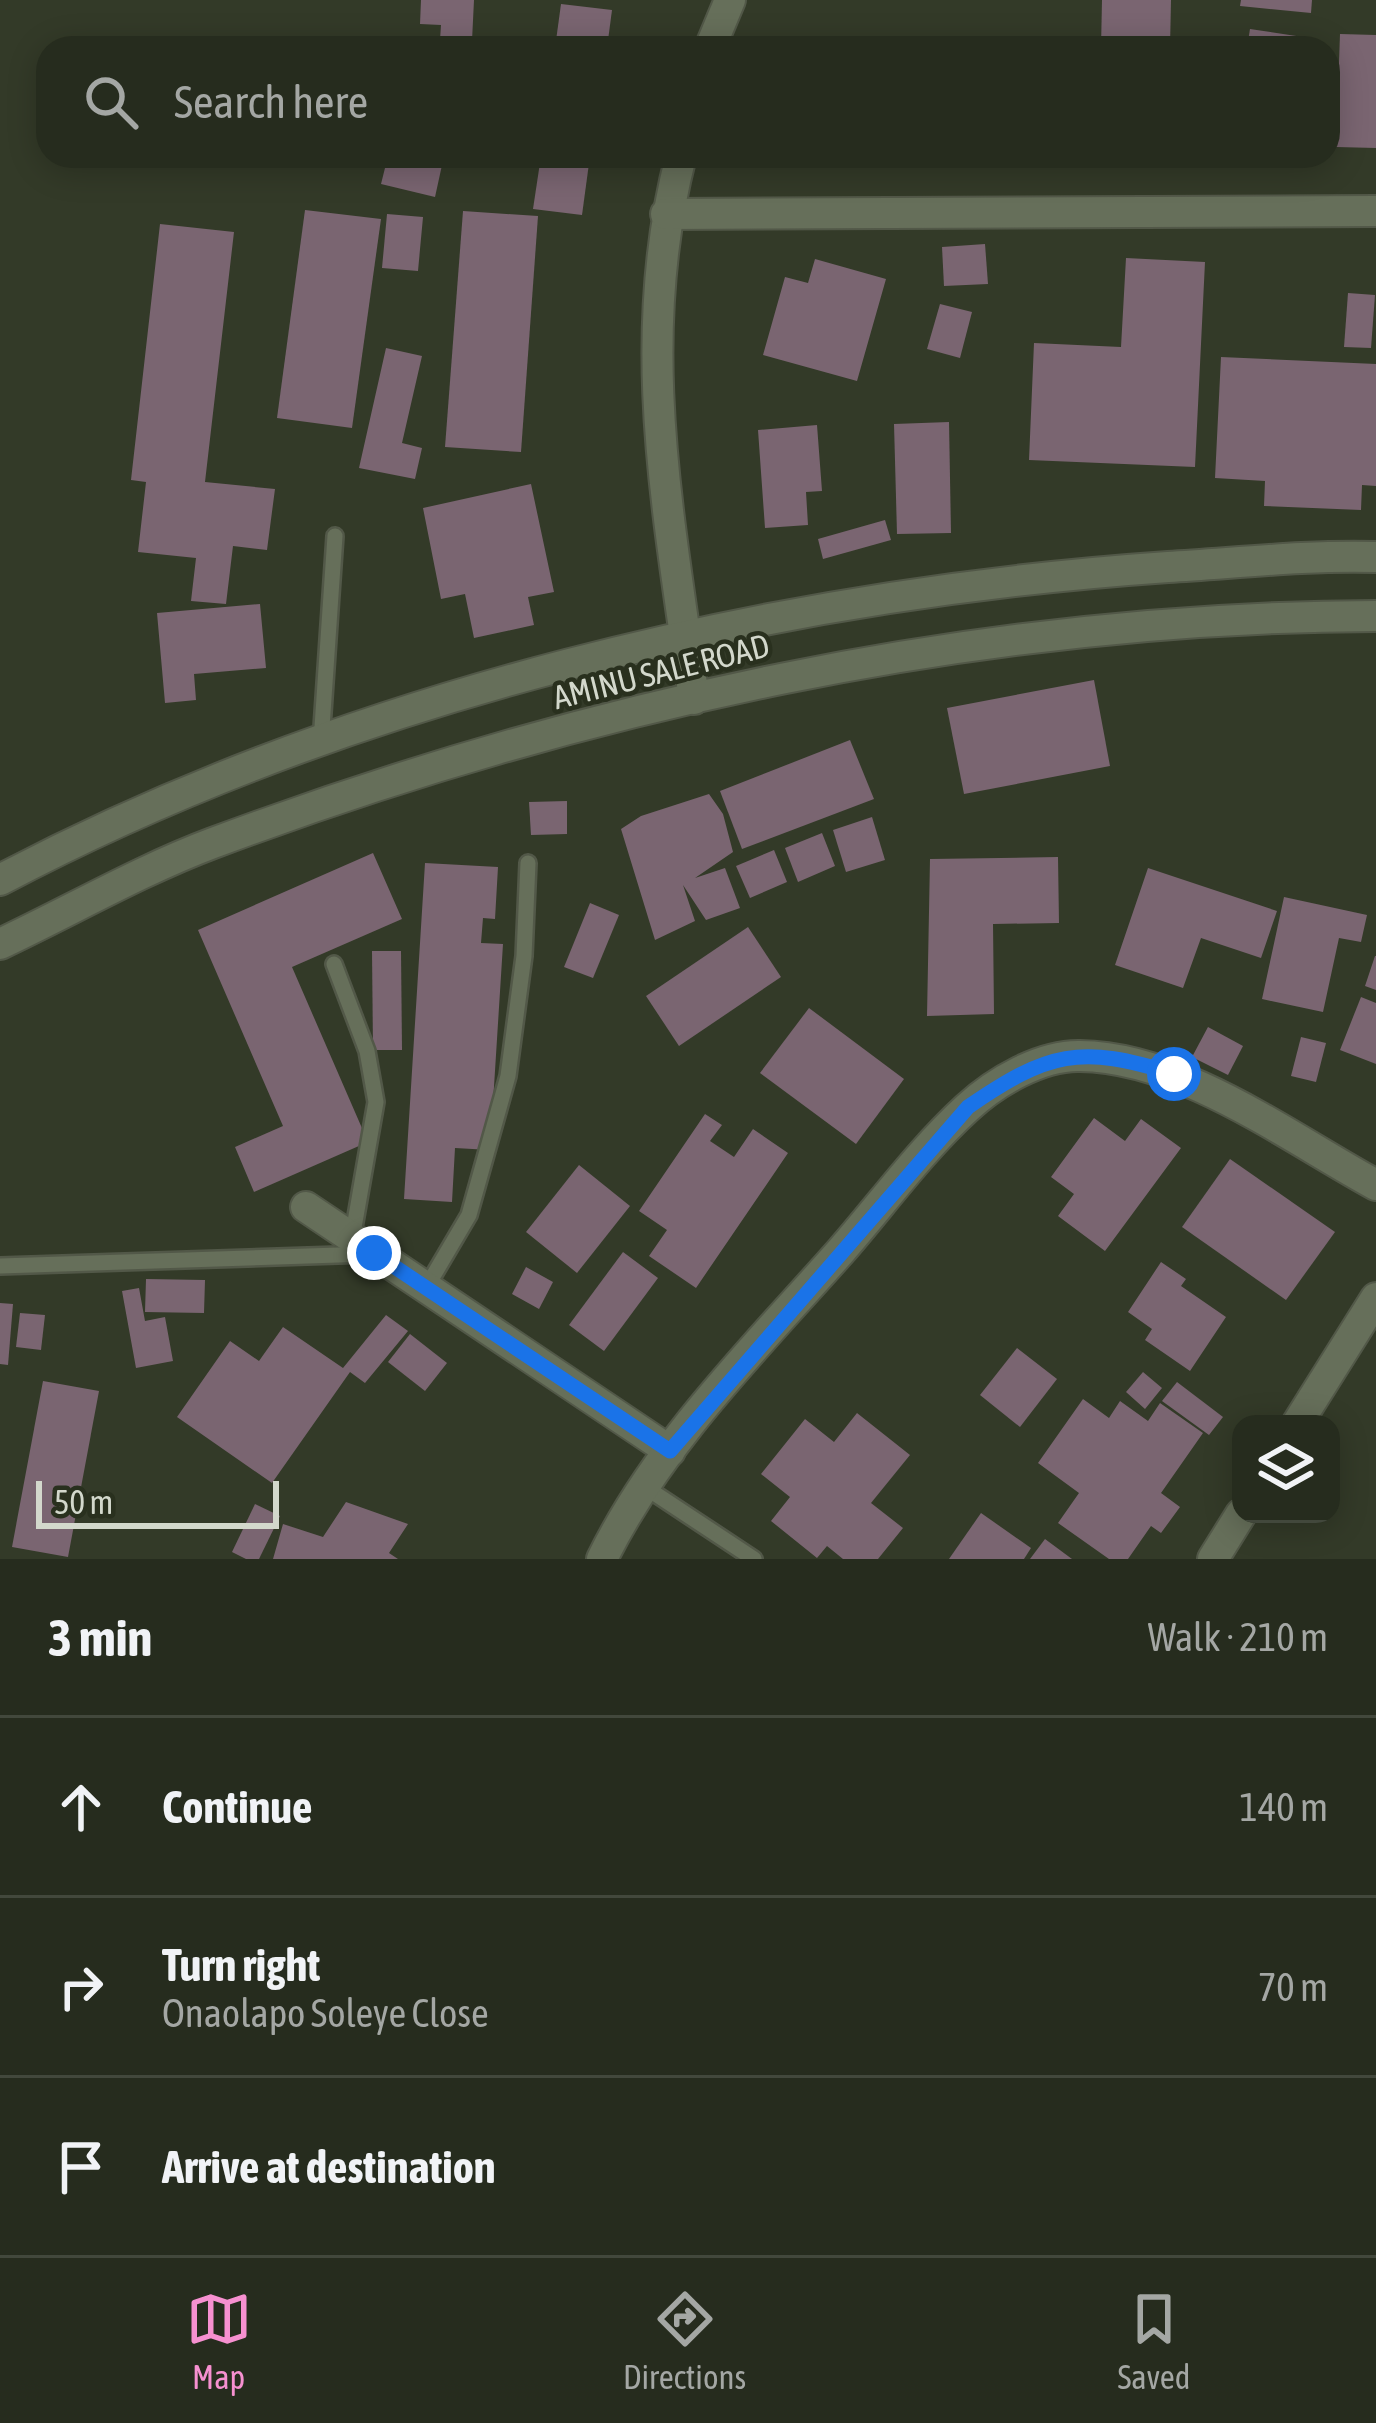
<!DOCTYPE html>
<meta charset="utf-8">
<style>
body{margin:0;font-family:"Asap Condensed",sans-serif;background:#2e3427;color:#f1f3f6}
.controls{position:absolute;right:36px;bottom:36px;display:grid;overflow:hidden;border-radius:24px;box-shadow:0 6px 30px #0003}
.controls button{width:108px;height:108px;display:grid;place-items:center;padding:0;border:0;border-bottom:3px solid #42483c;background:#262c1e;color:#f1f3f6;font:60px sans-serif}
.scale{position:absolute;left:36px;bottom:30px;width:243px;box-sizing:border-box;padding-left:12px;border:6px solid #d3d8cc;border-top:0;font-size:33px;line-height:42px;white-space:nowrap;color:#d3d8cc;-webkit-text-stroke:9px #29301e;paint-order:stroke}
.stop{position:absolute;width:36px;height:36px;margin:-27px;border:9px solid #1a73e8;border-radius:50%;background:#fff}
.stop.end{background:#1a73e8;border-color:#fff;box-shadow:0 3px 12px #0008}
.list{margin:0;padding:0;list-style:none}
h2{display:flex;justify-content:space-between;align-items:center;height:156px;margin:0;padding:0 48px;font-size:51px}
h2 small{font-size:39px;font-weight:400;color:#a4a7a4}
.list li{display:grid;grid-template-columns:78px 1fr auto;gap:36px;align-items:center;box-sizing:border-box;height:180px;padding:0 48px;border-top:3px solid #42483c}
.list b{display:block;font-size:45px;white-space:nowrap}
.list p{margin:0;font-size:39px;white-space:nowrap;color:#a4a7a4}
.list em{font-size:39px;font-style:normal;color:#a4a7a4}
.icon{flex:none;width:66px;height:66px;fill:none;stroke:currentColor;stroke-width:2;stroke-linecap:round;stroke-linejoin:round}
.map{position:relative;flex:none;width:1376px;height:1559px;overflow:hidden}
.search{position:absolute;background:#262c1e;box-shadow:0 6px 30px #0003;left:36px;right:36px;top:36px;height:132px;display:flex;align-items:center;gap:30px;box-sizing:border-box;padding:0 42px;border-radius:36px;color:#a4a7a4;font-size:45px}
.sheet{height:696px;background:#262c1e}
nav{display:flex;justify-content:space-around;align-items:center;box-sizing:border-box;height:168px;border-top:3px solid #42483c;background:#262c1e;font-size:33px;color:#a4a7a4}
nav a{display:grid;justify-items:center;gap:6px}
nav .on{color:#f690d0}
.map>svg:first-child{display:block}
</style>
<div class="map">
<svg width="1376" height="1559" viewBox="0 0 1376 1559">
<rect width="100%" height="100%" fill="#333a28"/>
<g fill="#7a6571">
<polygon points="421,0 474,0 472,41 440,40 441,25 420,24"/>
<polygon points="1102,0 1171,0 1170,48 1101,48"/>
<polygon points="1241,0 1312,0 1311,13 1240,6"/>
<polygon points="561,4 612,10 607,48 555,48"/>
<polygon points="1250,29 1316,39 1315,48 1247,48"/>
<polygon points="1340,34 1376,35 1376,148 1336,147"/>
<polygon points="388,156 444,156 435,197 381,184"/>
<polygon points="541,156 590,156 582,215 533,209"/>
<polygon points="305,210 381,219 352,428 277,418"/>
<polygon points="463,211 538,216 521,452 445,447"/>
<polygon points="387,214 423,217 418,271 382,268"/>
<polygon points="160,224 234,232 205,482 275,489 267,550 233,546 226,604 191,601 196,558 138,552 146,482 131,480"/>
<polygon points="985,244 988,284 944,286 942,247"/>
<polygon points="1126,258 1205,262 1195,467 1029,460 1034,343 1121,347"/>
<polygon points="815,259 886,279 857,381 763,355 785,277 808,283"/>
<polygon points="1348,293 1375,295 1371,348 1344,347"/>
<polygon points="940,304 972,312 960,358 927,349"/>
<polygon points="386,348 422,356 402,443 422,448 415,479 359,468"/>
<polygon points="1221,357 1376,364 1376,486 1362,485 1361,510 1264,506 1265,481 1215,478"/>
<polygon points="949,422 951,533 897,534 894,424"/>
<polygon points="817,425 822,491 806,492 808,525 765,528 758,430"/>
<polygon points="531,484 554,592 528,597 534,625 474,638 465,594 441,599 423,508"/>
<polygon points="885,520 891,540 823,559 818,539"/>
<polygon points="260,604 266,668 194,674 196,700 165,703 157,613"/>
<polygon points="1094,680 1110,766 964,794 947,708"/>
<polygon points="850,740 874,799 742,849 720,791"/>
<polygon points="709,794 723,814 733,852 695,878 725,868 740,908 706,920 683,885 695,921 655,940 621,829 641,816"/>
<polygon points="567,801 567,834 531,835 529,802"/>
<polygon points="872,817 885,860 846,872 833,830"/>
<polygon points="822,833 835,866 798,882 785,848"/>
<polygon points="774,850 787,882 750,898 736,866"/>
<polygon points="373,853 402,919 292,967 368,1142 254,1192 235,1147 283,1126 198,930"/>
<polygon points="1058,857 1059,923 993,924 994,1014 927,1016 930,859"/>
<polygon points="425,863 498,867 495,919 483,918 481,943 503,944 490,1150 455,1148 452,1202 404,1199"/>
<polygon points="1148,868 1277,911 1261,958 1201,938 1183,988 1115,965"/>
<polygon points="1284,897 1367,915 1361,942 1339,938 1323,1012 1262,999"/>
<polygon points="590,903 619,915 593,978 564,967"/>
<polygon points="748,927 781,977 679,1046 646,996"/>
<polygon points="372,951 401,951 402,1050 373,1050"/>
<polygon points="1375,956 1376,956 1376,990 1365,986"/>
<polygon points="1361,997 1376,1003 1376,1064 1340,1050"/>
<polygon points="809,1008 904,1079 856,1144 760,1073"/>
<polygon points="1208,1027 1243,1046 1228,1075 1192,1057"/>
<polygon points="1301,1037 1326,1043 1316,1082 1291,1076"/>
<polygon points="705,1114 722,1125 710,1141 734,1157 753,1129 788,1153 696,1288 649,1256 667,1230 639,1211"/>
<polygon points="1094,1118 1125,1141 1141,1119 1181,1148 1105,1251 1058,1216 1074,1194 1051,1177"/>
<polygon points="1230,1159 1335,1232 1286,1300 1182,1227"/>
<polygon points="579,1165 630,1206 577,1273 526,1232"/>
<polygon points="623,1252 658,1278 604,1351 569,1325"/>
<polygon points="1161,1262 1186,1279 1181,1286 1226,1317 1190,1371 1145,1340 1152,1329 1128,1312"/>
<polygon points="526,1267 553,1282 539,1309 512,1294"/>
<polygon points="146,1279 205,1280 204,1313 145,1312"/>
<polygon points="139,1288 145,1321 165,1317 173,1361 136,1368 122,1291"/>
<polygon points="0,1303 13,1304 8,1365 0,1364"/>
<polygon points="20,1313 45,1315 41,1350 16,1347"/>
<polygon points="386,1315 408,1331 365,1383 350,1372 272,1483 177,1417 230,1341 259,1361 283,1327 343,1368"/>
<polygon points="410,1334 447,1363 425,1391 388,1362"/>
<polygon points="1017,1348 1057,1379 1020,1427 980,1395"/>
<polygon points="1143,1372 1162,1388 1145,1409 1126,1392"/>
<polygon points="43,1381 99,1391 68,1557 12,1547"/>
<polygon points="1177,1382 1223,1417 1209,1435 1162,1401"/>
<polygon points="1083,1399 1109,1418 1120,1401 1148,1421 1160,1403 1203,1433 1161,1493 1180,1507 1161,1533 1151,1526 1128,1559 1109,1559 1058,1523 1079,1493 1038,1463"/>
<polygon points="857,1413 910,1455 871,1503 903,1528 878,1559 843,1559 827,1546 817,1558 771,1521 790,1497 761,1474 805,1419 834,1442"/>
<polygon points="346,1502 408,1524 389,1553 398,1559 273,1559 283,1524 323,1537"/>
<polygon points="255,1504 280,1516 259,1559 246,1559 232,1552"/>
<polygon points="981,1513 1031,1548 1024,1559 949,1559"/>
<polygon points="1045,1539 1072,1559 1030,1559"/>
</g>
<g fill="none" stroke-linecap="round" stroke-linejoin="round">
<defs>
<g id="service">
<polyline points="321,742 335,536"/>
<polyline points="334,964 367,1051 376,1102 352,1239"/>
<polyline points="0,1266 369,1254"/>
<polyline points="426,1288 469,1215 508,1076 524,956 528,863"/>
<polyline points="645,1487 754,1559"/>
</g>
<g id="minor">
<polyline points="710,48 730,0"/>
<path d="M681 156C633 341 669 515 694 699"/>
<polyline points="666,214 1376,211"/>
<polyline points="306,1207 670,1451"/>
<polyline points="1297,1424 1376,1298"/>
<path d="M602 1559C659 1443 756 1347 841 1251 882 1204 921 1150 967 1108 995 1082 1041 1055 1080 1056 1182 1057 1288 1137 1376 1185"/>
<polyline points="1213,1559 1241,1514"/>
</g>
<g id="tertiary">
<path d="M0 880C348 696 776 594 1168 567 1237 563 1307 555 1376 557"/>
<path d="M0 944C70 911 141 870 213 843 583 705 981 617 1376 616"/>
</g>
</defs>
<use href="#service" stroke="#525848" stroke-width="20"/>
<use href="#minor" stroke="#525848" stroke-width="34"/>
<use href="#tertiary" stroke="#525848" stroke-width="34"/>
<use href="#service" stroke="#666f5a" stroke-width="15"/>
<use href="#minor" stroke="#666f5a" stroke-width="30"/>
<use href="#tertiary" stroke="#666f5a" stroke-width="30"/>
</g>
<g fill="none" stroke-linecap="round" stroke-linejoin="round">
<path stroke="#1a73e8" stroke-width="15" d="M374 1253 670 1451 968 1107C1048 1052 1080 1044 1174 1074"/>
</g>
<g text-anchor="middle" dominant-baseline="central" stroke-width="9" stroke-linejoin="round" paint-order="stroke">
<g font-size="33" fill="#d3d8cc" stroke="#29301e">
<text transform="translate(661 671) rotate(-14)">AMINU SALE ROAD</text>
</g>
</g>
</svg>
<div class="controls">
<button><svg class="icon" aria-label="layers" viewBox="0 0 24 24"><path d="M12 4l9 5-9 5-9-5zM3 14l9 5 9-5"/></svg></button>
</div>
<div class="scale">50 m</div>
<div class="stop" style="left:1174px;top:1074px"></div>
<div class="stop end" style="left:374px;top:1253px"></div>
<div class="search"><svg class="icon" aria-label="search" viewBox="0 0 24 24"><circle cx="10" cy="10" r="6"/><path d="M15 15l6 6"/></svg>Search here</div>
</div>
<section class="sheet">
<h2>3 min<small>Walk · 210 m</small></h2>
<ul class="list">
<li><svg class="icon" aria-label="ahead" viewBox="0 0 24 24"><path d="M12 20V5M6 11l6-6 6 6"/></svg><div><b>Continue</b></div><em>140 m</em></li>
<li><svg class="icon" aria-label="right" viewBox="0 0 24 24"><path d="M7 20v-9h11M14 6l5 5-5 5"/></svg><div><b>Turn right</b><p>Onaolapo Soleye Close</p></div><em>70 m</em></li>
<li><svg class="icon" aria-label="arrive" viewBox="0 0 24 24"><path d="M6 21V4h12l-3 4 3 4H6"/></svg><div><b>Arrive at destination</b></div></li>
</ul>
</section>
<nav>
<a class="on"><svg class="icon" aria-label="map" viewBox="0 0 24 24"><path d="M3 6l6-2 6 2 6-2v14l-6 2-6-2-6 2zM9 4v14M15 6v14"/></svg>Map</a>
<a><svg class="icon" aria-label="directions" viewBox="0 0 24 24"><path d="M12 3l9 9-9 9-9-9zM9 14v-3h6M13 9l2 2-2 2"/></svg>Directions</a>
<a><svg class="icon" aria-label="saved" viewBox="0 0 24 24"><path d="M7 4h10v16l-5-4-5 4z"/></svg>Saved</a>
</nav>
